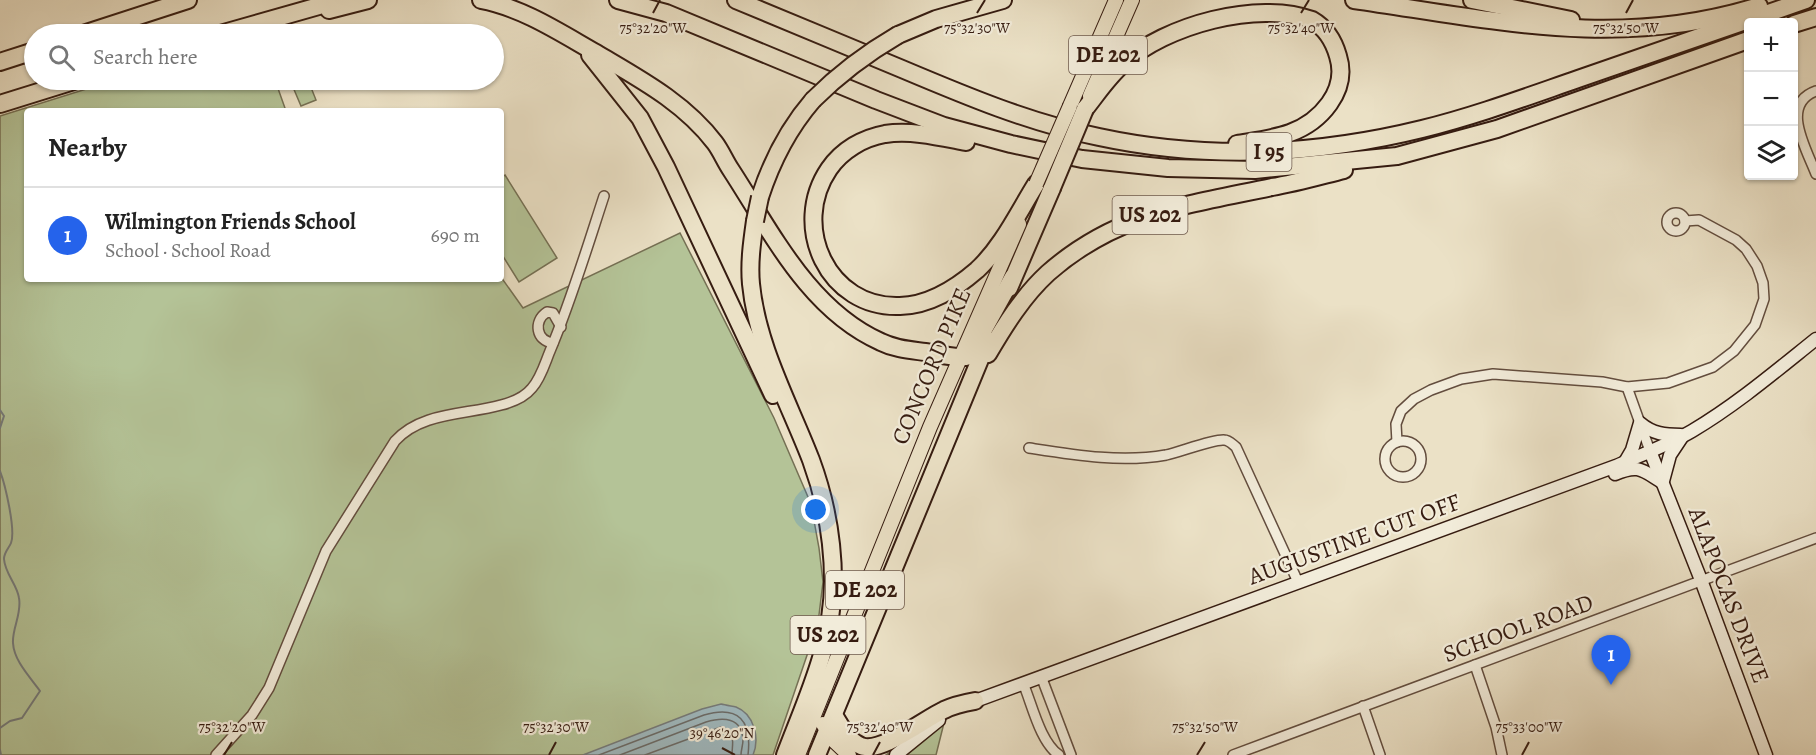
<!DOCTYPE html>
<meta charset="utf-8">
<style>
body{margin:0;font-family:Alegreya,serif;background:#f6f6f6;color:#222}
.controls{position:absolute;right:18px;top:18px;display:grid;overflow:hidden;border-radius:6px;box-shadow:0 2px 4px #0004}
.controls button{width:54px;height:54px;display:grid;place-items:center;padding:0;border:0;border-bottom:2px solid #e0e0e0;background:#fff;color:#222;font:30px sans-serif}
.you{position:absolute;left:816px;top:510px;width:21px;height:21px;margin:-15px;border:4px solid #fff;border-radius:50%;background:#1a73e8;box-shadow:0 0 0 9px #1a73e833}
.badge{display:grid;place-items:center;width:39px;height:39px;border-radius:50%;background:#2563eb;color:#fff;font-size:20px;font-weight:700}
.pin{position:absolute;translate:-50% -50px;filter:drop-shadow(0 2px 3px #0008)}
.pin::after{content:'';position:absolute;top:32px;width:21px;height:18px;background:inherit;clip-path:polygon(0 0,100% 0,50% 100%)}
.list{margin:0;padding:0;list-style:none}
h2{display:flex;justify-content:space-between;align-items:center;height:78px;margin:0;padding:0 24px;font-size:26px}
h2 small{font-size:20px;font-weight:400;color:#767676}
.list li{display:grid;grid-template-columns:39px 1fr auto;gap:18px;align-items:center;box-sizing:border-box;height:96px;padding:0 24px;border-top:2px solid #e0e0e0}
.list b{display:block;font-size:22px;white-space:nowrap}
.list p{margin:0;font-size:20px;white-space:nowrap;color:#767676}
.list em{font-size:20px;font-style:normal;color:#767676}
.icon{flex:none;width:33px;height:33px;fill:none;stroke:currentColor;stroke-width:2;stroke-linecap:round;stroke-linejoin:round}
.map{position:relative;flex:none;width:1816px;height:755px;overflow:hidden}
.search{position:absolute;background:#fff;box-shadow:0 2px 4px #0004;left:24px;top:24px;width:480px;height:66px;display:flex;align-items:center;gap:15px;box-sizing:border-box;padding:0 21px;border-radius:33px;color:#767676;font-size:22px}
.panel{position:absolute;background:#fff;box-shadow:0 2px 4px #0004;left:24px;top:108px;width:480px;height:174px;border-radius:6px}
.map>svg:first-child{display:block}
</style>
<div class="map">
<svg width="1816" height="755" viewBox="0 0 1816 755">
<rect width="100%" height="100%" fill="#ebe1c6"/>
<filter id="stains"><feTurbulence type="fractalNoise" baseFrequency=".00333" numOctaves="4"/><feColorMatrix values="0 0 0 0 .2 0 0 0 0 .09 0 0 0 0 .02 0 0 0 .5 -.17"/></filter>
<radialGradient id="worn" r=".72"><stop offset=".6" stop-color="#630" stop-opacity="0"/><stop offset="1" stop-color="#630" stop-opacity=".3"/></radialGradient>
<g fill="#b4c397" stroke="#757054" stroke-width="1.5">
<polygon points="115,80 275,80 286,111 27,111 27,279 501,279 501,277 523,308 680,233 774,418 811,504 819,548 823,582 818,623 773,755 0,755 0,116"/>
<polygon points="290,80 308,80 316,100 301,106"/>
<polygon points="505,175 557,258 519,282 501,253 501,178"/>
<polygon points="946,715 936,755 886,755"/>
</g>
<path fill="#9fbac1" stroke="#757b7b" stroke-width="1.5" d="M721 704C725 705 731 706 736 707 754 714 760 738 753 755H583L702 709Z"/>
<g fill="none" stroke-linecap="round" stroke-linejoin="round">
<g stroke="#6a6b69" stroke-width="1.5">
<path d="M599 755 704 715C739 705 752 721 748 755"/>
<path d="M620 755 706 722C723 717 742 717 743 740 743 745 741 750 741 755"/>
<path d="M645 755 721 727C737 731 732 743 732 755"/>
</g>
<g stroke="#757b7b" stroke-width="2">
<polyline points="0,410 4,416 0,428"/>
<path d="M0 471C5 484 16 530 11 543 9 548 4 552 4 559 5 574 17 584 19 598 22 614 12 628 13 643 14 661 30 677 40 691L22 718 10 721 0 728"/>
<polyline points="0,750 1,755"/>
</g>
<defs>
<g id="street">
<path d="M1816 91C1779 104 1807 150 1816 174"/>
<circle cx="1676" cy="222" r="9"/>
<path d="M553 343C536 341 533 321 547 312L553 313 561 327"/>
<polyline points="1627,387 1650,451"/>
<circle cx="1403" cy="459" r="18"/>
<polyline points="1397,442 1396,424 1401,411 1414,399 1431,390 1461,379 1493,374 1602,382 1627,387 1668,383 1713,367 1734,351 1755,325 1764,299 1763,283 1757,266 1746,249 1736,240 1699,220 1685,221"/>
<path d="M1029 448C1074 455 1121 463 1166 455 1180 452 1213 439 1224 440 1229 440 1232 444 1236 447L1298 582"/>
<polyline points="1475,665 1496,727 1502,755"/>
<polyline points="1041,676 1071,755"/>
<path d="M1023 683C1032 704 1040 742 1059 755"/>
<polyline points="1363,706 1380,755"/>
<path d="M216 755 252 715 269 688 326 551 395 441C421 412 465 415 501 405 513 402 524 398 532 388 541 378 545 363 550 351 571 301 587 248 604 196"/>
<polyline points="1233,755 1816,538"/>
</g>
<g id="secondary">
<polyline points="1650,451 1701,580 1766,755"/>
<path d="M1625 462 1632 450 1640 423C1653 434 1665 435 1681 435"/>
<path d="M1615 474C1639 464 1642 470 1662 482"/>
<polyline points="1663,481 1670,455 1682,437"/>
<path d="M967 704 1616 466C1641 455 1668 445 1692 431 1736 405 1776 371 1816 339"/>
<polyline points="896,755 939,720"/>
</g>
<g id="primary">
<polyline points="1090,96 1132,0"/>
<polyline points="1070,106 1116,0"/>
<polyline points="823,724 834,741 849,755"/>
<polyline points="798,755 930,427 1019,224"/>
</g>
<g id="highway">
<path d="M481 0C523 8 559 32 596 53 638 78 684 102 715 143 721 151 725 161 731 170 772 233 809 310 881 342 895 349 910 350 925 352 938 354 953 358 966 357L973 349 1013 277"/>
<polyline points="618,0 666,13 876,100 944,126 1011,144 1082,159 1168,168 1255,170 1397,156 1497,129 1748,40"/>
<path d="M736 0C791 23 847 46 902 69 966 96 1030 123 1099 137 1206 160 1316 155 1422 129 1475 116 1526 97 1578 79 1654 53 1730 27 1806 0"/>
<path d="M1354 0C1495 20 1619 50 1759 6"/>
<polyline points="1472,0 1571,20"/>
<polyline points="329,10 368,0"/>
<polyline points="1794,24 1816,17"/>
<polyline points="83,34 188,0"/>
<polyline points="220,34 340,0"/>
<polyline points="898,35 936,19 1003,0"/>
<polyline points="590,55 640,118 666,167 773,395"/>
<polyline points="0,62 34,51"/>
<polyline points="0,104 77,80"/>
<path d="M1085 109C1097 94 1108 77 1123 64 1165 25 1258 0 1312 20 1326 28 1334 42 1338 56 1349 91 1320 122 1290 133 1273 139 1255 141 1237 144"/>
<path d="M966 142C940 137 912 130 885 134 863 138 842 150 829 169 790 226 828 309 900 306 930 305 955 289 977 270 1002 247 1018 213 1036 184"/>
<path d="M760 197C772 160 788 129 813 100"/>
<path d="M755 221C752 242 749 263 751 284 757 346 789 403 811 460 825 498 833 540 833 581 833 644 807 697 785 755"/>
<polyline points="1009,288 1052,188"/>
<path d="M988 354C1005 325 1023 296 1048 273 1116 213 1187 205 1272 187 1296 183 1320 176 1344 170"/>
<path d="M834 715C841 726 847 740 861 746 881 754 924 719 944 710 954 705 964 703 975 701"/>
<polyline points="817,755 988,340"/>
</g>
</defs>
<use href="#street" stroke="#634d3e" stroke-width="12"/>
<use href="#secondary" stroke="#361c11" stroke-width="15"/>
<use href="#primary" stroke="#361c11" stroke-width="16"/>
<use href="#highway" stroke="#361c11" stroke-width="20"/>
<use href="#street" stroke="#f2ecda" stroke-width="9"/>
<use href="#secondary" stroke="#f2ecda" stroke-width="12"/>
<use href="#primary" stroke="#ebe1c6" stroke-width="14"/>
<use href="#highway" stroke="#ebe1c6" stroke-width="16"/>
<defs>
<polyline id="primary-bridge" points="1036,184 1070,106"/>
<g id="highway-bridge">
<path d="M813 100C839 74 867 53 898 35"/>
<polyline points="1052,188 1085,109"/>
<polyline points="755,221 760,197"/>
</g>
</defs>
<use href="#primary-bridge" stroke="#361c11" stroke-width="16" stroke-linecap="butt"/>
<use href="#highway-bridge" stroke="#361c11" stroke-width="20" stroke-linecap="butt"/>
<use href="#primary-bridge" stroke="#ebe1c6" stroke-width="14"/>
<use href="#highway-bridge" stroke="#ebe1c6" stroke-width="16"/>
</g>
<path fill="none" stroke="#361c11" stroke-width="2" d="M653 13 660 0M977 13 985 0M1301 13 1309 0M1626 13 1633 0M722 748 735 755M224 755 232 742M549 755 556 742M873 755 880 742M1197 755 1205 742M1522 755 1529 742"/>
<g text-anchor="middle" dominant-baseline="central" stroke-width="4.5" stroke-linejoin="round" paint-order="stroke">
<g fill="#f2ecda" stroke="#6e5a4d" stroke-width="1.5">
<rect x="1069" y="36" width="78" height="38" rx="4.5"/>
<rect x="1246.5" y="133" width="45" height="38" rx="4.5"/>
<rect x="1112.5" y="196" width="75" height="38" rx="4.5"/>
<rect x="826" y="571" width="78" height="38" rx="4.5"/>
<rect x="790.5" y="616" width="75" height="38" rx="4.5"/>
</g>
<g font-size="22" font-weight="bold" fill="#361c11">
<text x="1108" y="55">DE 202</text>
<text x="1269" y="152">I 95</text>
<text x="1150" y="215">US 202</text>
<text x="865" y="590">DE 202</text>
<text x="828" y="635">US 202</text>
</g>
<g font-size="24" fill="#361c11" stroke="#f2ecda">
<text transform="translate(931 366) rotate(-67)">CONCORD PIKE</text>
<text transform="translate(1354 539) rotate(-20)">AUGUSTINE CUT OFF</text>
<text transform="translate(1729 595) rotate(69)">ALAPOCAS DRIVE</text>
<text transform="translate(1518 628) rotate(-20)">SCHOOL ROAD</text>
</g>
</g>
<g font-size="15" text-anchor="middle" fill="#361c11" stroke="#f2ecda" stroke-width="4.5" stroke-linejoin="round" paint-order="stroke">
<text x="653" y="33">75°32'20"W</text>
<text x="977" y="33">75°32'30"W</text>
<text x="1301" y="33">75°32'40"W</text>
<text x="1626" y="33">75°32'50"W</text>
<text x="232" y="732">75°32'20"W</text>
<text x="556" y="732">75°32'30"W</text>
<text x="880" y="732">75°32'40"W</text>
<text x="1205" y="732">75°32'50"W</text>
<text x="1529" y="732">75°33'00"W</text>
<text x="722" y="738">39°46'20"N</text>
</g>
<rect width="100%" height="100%" filter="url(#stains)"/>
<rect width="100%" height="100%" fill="url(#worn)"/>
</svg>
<div class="controls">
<button>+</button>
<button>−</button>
<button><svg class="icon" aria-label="layers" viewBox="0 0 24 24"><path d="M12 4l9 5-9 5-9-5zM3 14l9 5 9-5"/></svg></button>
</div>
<div class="you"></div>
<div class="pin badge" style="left:1611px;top:685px">1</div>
<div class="search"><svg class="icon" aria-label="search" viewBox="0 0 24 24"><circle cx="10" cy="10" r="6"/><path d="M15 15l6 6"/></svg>Search here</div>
<section class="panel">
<h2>Nearby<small></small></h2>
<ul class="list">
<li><span class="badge">1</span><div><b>Wilmington Friends School</b><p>School · School Road</p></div><em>690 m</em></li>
</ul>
</section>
</div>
